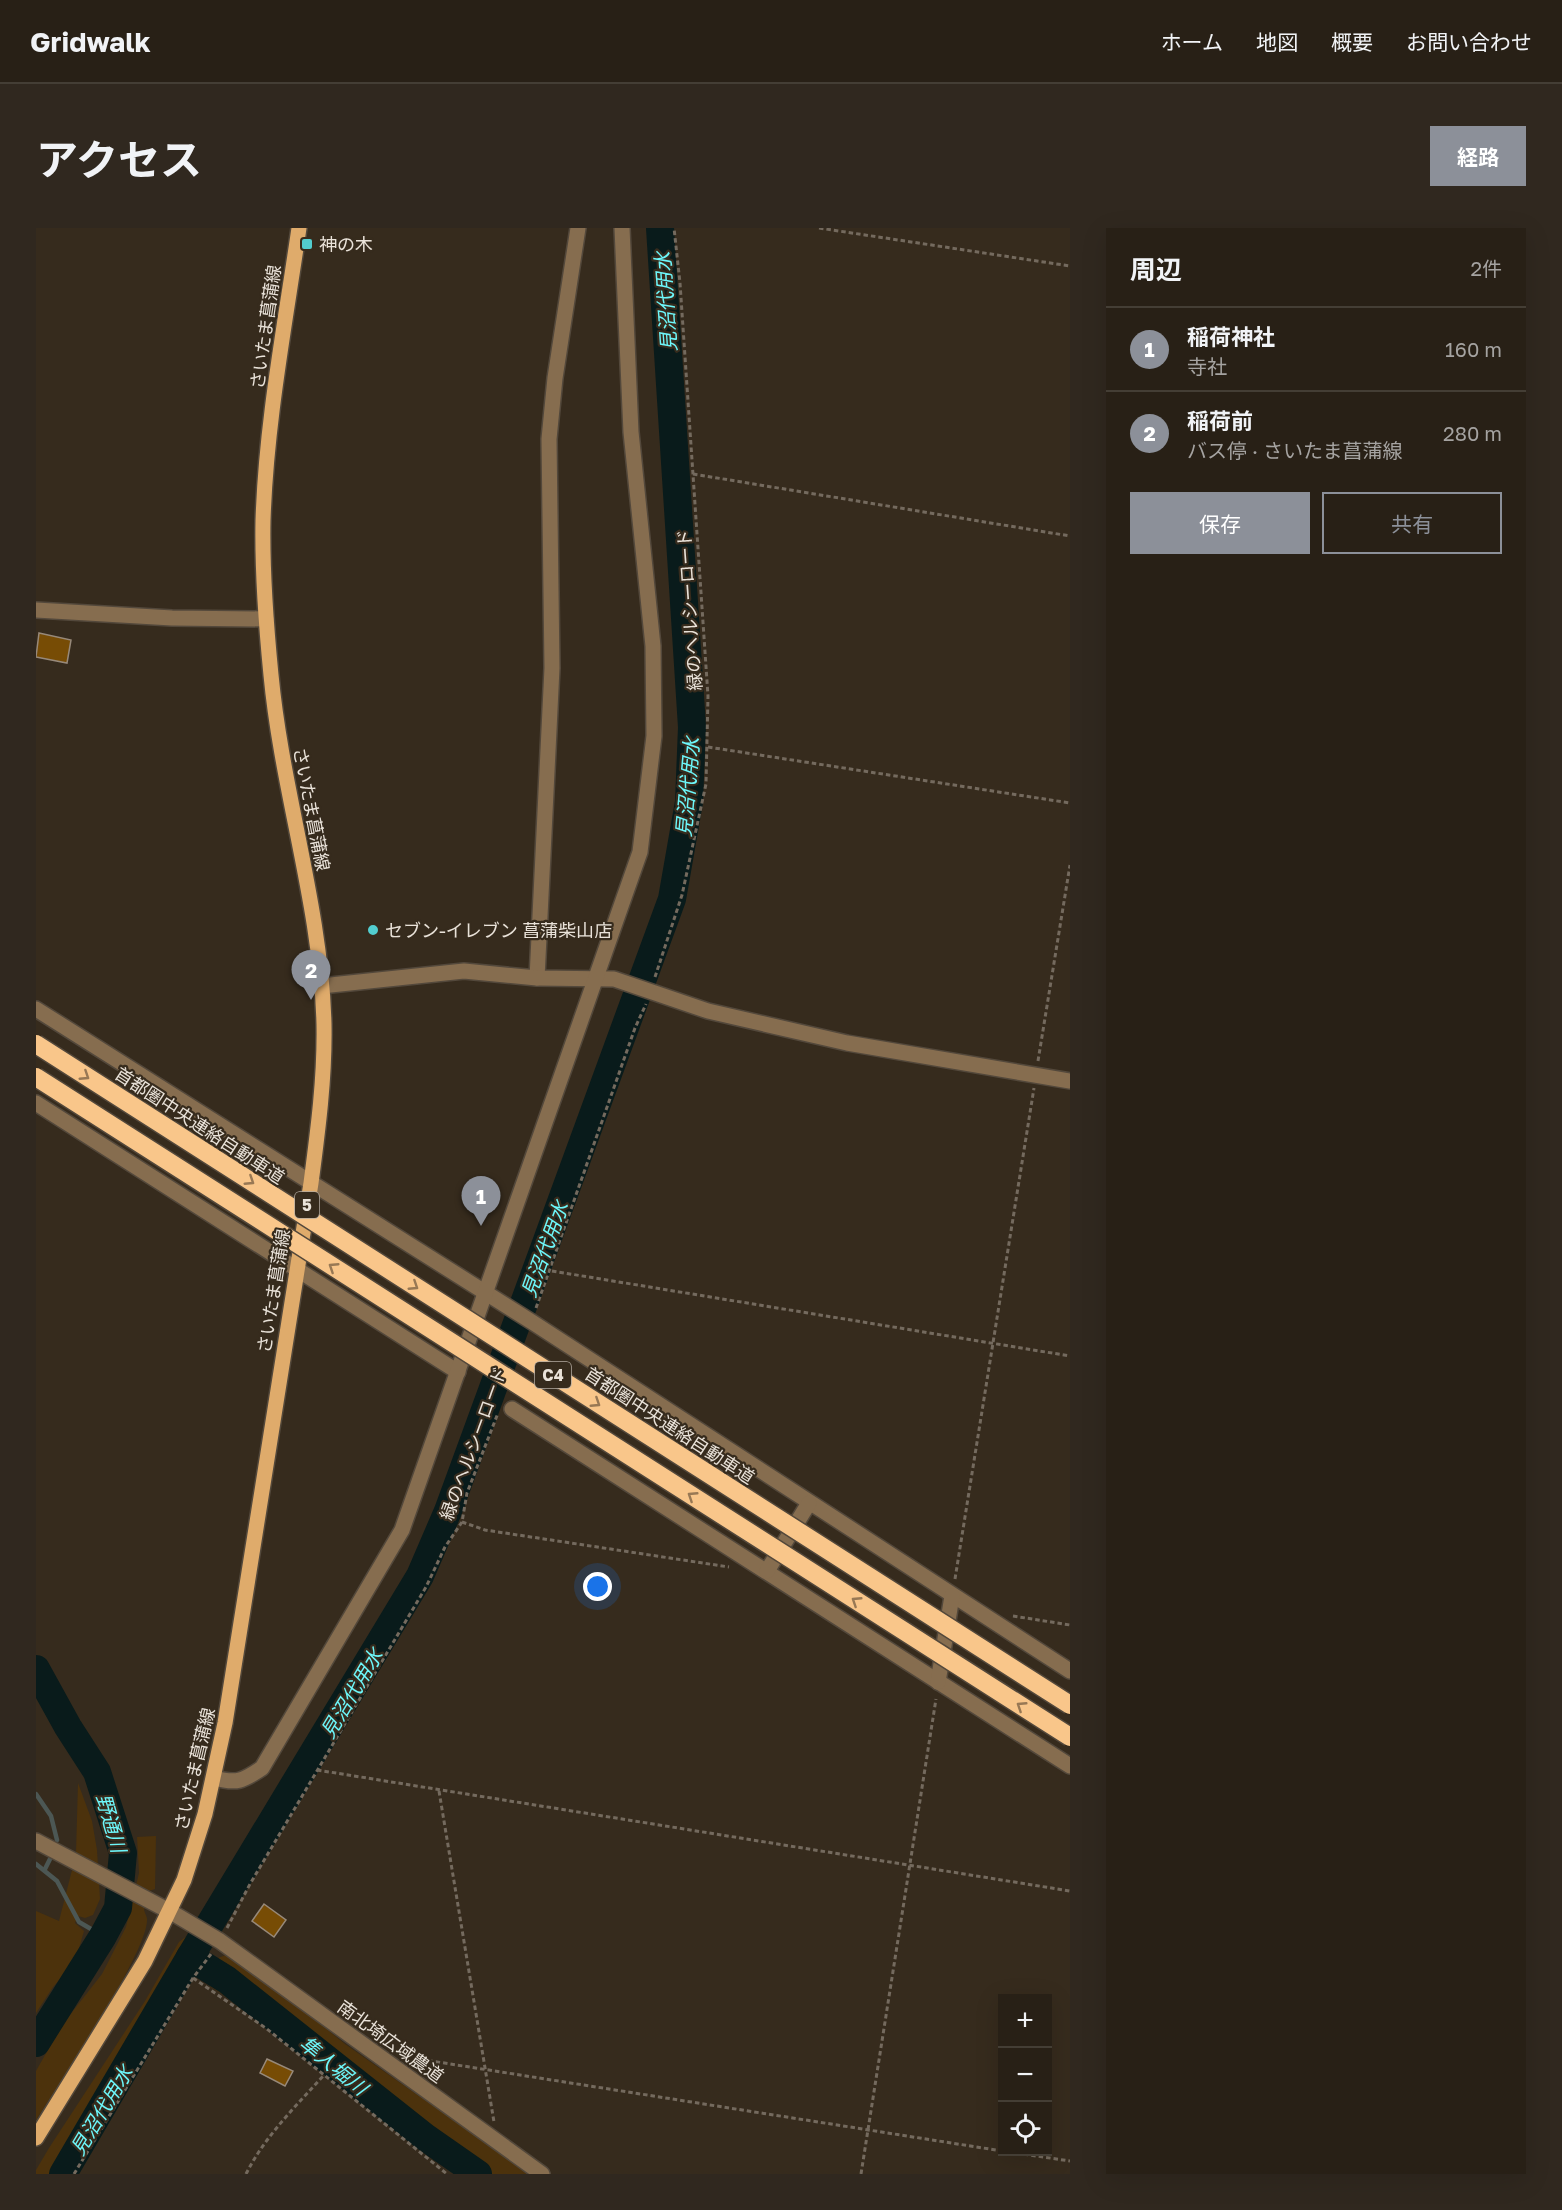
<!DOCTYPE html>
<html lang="ja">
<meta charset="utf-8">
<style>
body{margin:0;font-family:"Golos Text","Noto Sans JP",sans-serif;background:#30281f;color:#f1f3f6}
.controls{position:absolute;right:18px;bottom:18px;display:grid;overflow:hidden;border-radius:0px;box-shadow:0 6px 24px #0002}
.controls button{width:54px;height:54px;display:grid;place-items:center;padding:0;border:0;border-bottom:2px solid #443e35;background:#282016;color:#f1f3f6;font:30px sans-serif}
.you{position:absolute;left:562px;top:1359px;width:21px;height:21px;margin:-15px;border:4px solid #fff;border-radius:50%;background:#1a73e8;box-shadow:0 0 0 9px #1a73e833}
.badge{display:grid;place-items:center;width:39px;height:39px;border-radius:50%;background:#8c9099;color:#fff;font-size:20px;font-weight:700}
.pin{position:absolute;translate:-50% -50px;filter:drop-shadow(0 2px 3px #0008)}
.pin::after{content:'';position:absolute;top:32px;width:21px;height:18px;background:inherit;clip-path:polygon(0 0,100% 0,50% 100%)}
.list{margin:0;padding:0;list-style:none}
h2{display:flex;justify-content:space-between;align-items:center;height:78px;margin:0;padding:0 24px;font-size:26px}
h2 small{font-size:20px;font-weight:400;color:#a5a3a1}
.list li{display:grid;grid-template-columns:39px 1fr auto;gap:18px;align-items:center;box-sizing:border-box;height:84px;padding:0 24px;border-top:2px solid #443e35}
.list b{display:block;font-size:22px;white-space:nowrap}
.list p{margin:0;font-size:20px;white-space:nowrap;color:#a5a3a1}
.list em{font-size:20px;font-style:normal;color:#a5a3a1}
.actions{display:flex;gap:12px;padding:18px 24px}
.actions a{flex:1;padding:14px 0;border:2px solid #8c9099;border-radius:0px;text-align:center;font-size:21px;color:#8c9099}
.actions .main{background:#8c9099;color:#fff}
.icon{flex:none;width:33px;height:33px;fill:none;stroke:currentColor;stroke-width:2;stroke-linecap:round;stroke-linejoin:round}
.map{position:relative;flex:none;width:1034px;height:1946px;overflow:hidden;border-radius:0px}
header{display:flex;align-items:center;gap:36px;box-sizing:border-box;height:84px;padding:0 30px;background:#282016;border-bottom:2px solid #443e35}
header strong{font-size:28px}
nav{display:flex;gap:33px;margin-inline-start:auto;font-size:21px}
.intro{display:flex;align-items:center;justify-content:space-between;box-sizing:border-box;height:144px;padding:0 36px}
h1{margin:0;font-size:42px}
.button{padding:15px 27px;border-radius:0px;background:#8c9099;color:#fff;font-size:21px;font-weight:700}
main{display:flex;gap:36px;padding:0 36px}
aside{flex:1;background:#282016;border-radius:0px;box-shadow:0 6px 24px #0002}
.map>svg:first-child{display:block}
</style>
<header>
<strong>Gridwalk</strong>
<nav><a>ホーム</a><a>地図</a><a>概要</a><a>お問い合わせ</a></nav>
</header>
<div class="intro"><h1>アクセス</h1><a class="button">経路</a></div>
<main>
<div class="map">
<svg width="1034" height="1946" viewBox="0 0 1034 1946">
<rect width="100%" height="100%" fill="#362b1d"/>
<g fill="#4c320c">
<polygon points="42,1555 56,1593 61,1622 64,1671 57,1687 49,1690 42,1688 39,1695 48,1703 39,1734 17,1759 0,1785 0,1683 23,1693 36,1642 41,1644 47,1629 40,1625"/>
<path d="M120 1608 119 1661 113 1663 108 1682C109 1685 111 1689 111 1691 113 1723 21 1858 0 1892V1843L26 1797 66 1746 90 1699 103 1645 101 1609Z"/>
<polygon points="151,1708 158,1709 15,1946 0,1946 0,1942 13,1920 109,1773 143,1714"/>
<path d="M190 1727 250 1768 309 1816 494 1946H452L391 1905 283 1816 229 1773 185 1744 176 1745 178 1751C265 1814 345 1885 434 1946H420L409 1938 225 1791 175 1759 166 1750 179 1731Z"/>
</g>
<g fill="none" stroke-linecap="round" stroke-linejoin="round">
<g stroke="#4c5754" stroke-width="4.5">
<polyline points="0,1566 15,1588 21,1612"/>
<polyline points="0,1636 21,1653 43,1694 67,1708"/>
<polyline points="9,1641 14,1631"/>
</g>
<g stroke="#091b1b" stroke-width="28">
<polyline points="0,1441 32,1499 61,1544 87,1625 82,1680 67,1708 0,1815"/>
<polyline points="154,1729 191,1752 389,1909 442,1946"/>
<polyline points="27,1946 154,1729 384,1348 412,1283 636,671 653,574 656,499 624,0"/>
</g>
</g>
<g fill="#774c05" stroke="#97897a" stroke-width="1.5">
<polygon points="3,405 35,412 31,435 0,429"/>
<polygon points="228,1676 250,1692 238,1709 216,1693"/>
<polygon points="231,1831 257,1843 249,1858 224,1845"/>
</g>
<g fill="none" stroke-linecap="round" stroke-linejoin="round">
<defs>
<g id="minor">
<polyline points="0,382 136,390 230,391"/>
<polyline points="501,750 516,440 513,211 519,150 542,0"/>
<polyline points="285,758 428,743 501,750 578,751 672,783 811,815 1034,853"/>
<polyline points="0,781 496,1094 1034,1443"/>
<polyline points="0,875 422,1144"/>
<polyline points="476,1181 1034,1538"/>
<polyline points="731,1343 773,1275"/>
<polyline points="902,1454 916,1368"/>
<path d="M178 1550C201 1556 207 1553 226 1540L366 1302 604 624 618 508 617 418 595 204 586 0"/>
<polyline points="0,1613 135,1684 184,1713 506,1946"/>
</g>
<path id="major" d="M0 1910 109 1733 148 1652 169 1586 189 1495 275 955C282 902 289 849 288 796 285 678 246 564 235 447 230 396 226 344 227 293 230 195 249 97 263 0"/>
</defs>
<use href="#minor" stroke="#53483b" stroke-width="18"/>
<use href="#major" stroke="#53483b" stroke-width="18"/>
<g stroke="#746a5e" stroke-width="3" stroke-dasharray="4.5 3" stroke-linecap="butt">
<polyline points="783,0 1034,38"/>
<polyline points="657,246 1034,308"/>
<polyline points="672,519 1034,575"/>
<polyline points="619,749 646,667 670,556 672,468 644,55 638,0"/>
<polyline points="1002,833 1034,637"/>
<polyline points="516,1043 1034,1128"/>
<polyline points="500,1080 599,800 610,776"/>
<polyline points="426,1294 449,1302 693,1339"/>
<polyline points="919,1351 998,860"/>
<polyline points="977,1388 1034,1397"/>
<polyline points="281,1542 1034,1663"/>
<polyline points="403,1563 458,1894"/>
<polyline points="191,1700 214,1656 390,1359 409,1319 426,1294 431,1265 462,1185"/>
<polyline points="157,1750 231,1801 411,1946"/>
<polyline points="370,1829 966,1923"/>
<polyline points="973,1924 1034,1933"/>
<polyline points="38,1946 157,1750 175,1726"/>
<path d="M210 1946C229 1908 260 1878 288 1847"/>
<polyline points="825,1946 900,1471"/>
</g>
<use href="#minor" stroke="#866d4f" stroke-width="15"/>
<use href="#major" stroke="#dfab6b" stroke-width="15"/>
<defs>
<g id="highway-bridge">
<polyline points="0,816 1034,1477"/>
<polyline points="0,849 1034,1509"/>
</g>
</defs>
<use href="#highway-bridge" stroke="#53483b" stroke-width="21" stroke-linecap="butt"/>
<use href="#highway-bridge" stroke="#f9c68a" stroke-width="18"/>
</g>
<defs><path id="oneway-chevron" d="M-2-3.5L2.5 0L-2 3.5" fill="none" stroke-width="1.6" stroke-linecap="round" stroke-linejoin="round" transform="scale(1.5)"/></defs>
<g stroke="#987854">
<use href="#oneway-chevron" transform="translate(49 848) rotate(33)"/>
<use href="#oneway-chevron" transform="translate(214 953) rotate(33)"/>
<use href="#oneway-chevron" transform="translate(297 1039) rotate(-147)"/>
<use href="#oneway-chevron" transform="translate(378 1058) rotate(33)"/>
<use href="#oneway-chevron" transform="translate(560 1175) rotate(33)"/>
<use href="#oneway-chevron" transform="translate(656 1268) rotate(-147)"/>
<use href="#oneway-chevron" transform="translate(820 1373) rotate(-147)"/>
<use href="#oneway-chevron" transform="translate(985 1478) rotate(-147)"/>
</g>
<g fill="#52cdcf" stroke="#362b1d" stroke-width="2">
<rect x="265" y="10" width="12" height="12" rx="3"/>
<circle cx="337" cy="702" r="6"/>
</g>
<g text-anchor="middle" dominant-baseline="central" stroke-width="4.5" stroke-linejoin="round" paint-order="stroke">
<g fill="#362b1d" stroke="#b3aba1" stroke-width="1.5">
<rect x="259" y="964" width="24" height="26" rx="4.5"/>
<rect x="499" y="1134" width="36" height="26" rx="4.5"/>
</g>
<g font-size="16" font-weight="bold" fill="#e9e2d9">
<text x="271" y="977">5</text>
<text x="517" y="1147">C4</text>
</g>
<g font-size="18" fill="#e9e2d9" stroke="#362b1d" text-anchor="start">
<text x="283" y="16">神の木</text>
<text x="349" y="702">セブン-イレブン 菖蒲柴山店</text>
</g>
<g font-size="18" fill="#e9e2d9" stroke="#362b1d">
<text transform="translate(229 99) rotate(-82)">さいたま菖蒲線</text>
<text transform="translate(653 382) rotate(-94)">緑のヘルシーロード</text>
<text transform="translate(276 581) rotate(79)">さいたま菖蒲線</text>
<text transform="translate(164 897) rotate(33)">首都圏中央連絡自動車道</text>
<text transform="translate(237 1063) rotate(-81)">さいたま菖蒲線</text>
<text transform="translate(634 1197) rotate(33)">首都圏中央連絡自動車道</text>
<text transform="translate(437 1215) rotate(-70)">緑のヘルシーロード</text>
<text transform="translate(158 1541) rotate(-77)">さいたま菖蒲線</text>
<text transform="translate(355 1813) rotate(36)">南北埼広域農道</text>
</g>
<g font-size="20" font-style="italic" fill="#6df7fa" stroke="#362b1d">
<text transform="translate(629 74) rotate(-94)">見沼代用水</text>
<text transform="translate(651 559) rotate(-85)">見沼代用水</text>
<text transform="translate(508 1021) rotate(-70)">見沼代用水</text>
<text transform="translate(315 1465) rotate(-59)">見沼代用水</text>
<text transform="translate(76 1595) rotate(74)">野通川</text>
<text transform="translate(298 1837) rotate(39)">隼人堀川</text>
<text transform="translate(65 1882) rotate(-59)">見沼代用水</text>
</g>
</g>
</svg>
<div class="controls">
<button>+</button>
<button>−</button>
<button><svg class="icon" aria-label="locate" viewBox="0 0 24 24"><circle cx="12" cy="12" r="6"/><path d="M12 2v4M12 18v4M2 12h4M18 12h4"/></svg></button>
</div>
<div class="you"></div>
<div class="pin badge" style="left:445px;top:998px">1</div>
<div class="pin badge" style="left:275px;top:772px">2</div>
</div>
<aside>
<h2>周辺<small>2件</small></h2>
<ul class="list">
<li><span class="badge">1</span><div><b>稲荷神社</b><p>寺社</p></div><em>160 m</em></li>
<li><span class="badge">2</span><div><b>稲荷前</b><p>バス停 · さいたま菖蒲線</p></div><em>280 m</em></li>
</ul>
<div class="actions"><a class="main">保存</a><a>共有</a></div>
</aside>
</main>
